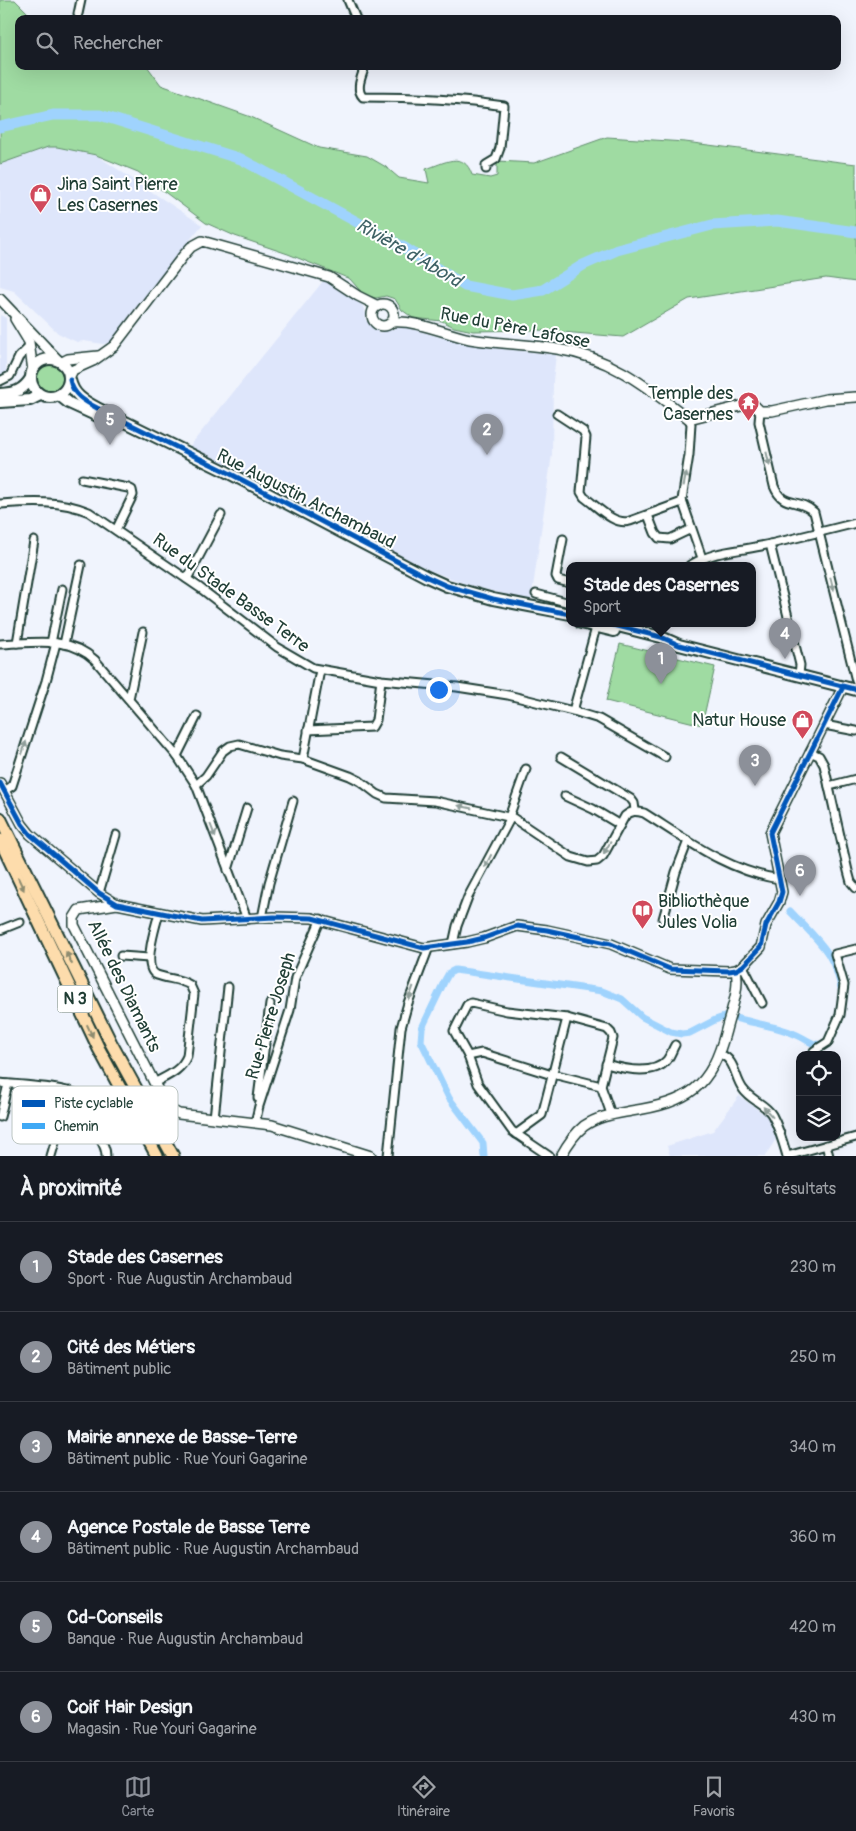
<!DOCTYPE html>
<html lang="fr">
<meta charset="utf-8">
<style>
body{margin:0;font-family:Pangolin,sans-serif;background:#242831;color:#f1f3f6}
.controls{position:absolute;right:15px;bottom:15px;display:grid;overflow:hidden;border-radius:10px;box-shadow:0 5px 20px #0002}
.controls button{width:45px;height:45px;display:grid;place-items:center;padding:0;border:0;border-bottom:1px solid #363941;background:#171b24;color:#f1f3f6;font:25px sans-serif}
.you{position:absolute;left:438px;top:689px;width:18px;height:18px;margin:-12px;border:4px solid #fff;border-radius:50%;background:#1a73e8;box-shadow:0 0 0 8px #1a73e833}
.badge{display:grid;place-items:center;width:32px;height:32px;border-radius:50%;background:#8c9099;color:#fff;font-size:16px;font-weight:700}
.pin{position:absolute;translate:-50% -41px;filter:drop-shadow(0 1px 2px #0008)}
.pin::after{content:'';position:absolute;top:26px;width:18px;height:15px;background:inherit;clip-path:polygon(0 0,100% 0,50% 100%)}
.popup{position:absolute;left:566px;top:562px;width:190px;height:65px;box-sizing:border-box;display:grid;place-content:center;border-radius:10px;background:#171b24;filter:drop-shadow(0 1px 4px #0005);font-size:16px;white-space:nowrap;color:#9ea1a6}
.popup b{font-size:19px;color:#f1f3f6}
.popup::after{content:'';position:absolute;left:50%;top:100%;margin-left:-10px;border:10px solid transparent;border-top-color:#171b24}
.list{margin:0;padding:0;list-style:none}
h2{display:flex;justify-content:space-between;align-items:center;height:65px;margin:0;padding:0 20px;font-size:21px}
h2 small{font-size:16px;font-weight:400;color:#9ea1a6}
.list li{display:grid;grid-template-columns:32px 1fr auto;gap:15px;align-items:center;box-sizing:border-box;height:90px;padding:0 20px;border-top:1px solid #363941}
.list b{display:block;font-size:19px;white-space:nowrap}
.list p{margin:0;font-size:16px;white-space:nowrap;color:#9ea1a6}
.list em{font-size:16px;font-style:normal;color:#9ea1a6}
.icon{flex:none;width:28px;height:28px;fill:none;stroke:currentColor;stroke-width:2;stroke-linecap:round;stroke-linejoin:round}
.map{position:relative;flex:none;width:856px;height:1156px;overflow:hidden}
.search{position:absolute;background:#171b24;box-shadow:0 5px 20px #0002;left:15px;right:15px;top:15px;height:55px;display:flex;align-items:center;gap:12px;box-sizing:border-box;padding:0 18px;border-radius:10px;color:#9ea1a6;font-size:19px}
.sheet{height:605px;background:#171b24}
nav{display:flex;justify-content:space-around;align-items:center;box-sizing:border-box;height:70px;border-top:1px solid #363941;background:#171b24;font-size:14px;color:#9ea1a6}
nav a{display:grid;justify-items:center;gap:2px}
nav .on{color:#8c9099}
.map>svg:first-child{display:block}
</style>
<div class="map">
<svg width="856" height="1156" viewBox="0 0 856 1156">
<rect width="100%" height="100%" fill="#f0f4fd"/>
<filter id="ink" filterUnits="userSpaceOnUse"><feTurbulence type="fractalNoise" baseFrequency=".02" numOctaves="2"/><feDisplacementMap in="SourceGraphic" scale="10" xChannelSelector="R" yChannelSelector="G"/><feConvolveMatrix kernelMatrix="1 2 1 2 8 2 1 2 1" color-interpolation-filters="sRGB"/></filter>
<g filter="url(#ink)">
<g fill="#dee6fb">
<polygon points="48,147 57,147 96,155 202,225 163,273 118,334 109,343 103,344 84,341 77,342 66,337 58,333 14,291 0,287 0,164"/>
<polygon points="324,280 362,305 366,314 365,319 379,333 384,330 392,330 398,325 439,337 486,347 556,355 553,381 552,454 531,601 469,585 429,570 189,447"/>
<polygon points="0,315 6,318 6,375 0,375"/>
<polygon points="739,1096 767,1116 770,1122 776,1139 765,1156 670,1156 667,1146 713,1131"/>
</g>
<g fill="#9fdba2" stroke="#5f8c6b">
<path d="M0 0H15L34 19H19V66H147L161 85 251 117 319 148 367 156 386 167 399 178 429 183 426 169C444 163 464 150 472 175L490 178 497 176V161L534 163 607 137 685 142 856 164V282L826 278 689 299 623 337 538 330 473 331 454 327 442 321 413 318 402 310 395 299 386 296 376 298 368 296 363 294 350 279 288 254 235 236 206 223 138 172 96 155 57 147H48L0 164Z"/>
<circle cx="50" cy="378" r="13"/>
<polygon points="620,644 715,667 702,725 606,701"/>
</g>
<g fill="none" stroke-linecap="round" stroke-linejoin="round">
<g stroke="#9fd3fd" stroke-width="7">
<path d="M790 911C817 940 835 951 842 993"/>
<path d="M735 1018C757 1024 783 1027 803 1038 810 1042 817 1047 824 1043"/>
<polyline points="484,1156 483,1143 449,1098 421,1041 422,1028 445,980 449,973 455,970 602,991 622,999 642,1017 671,1032 682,1034 690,1033 715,1020 727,1016"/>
</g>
<polyline stroke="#9fd3fd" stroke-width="11" points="0,127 53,115 100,115 241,159 403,247 465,286 512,295 543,290 583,265 617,250 712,225 777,221 856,232"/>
<defs>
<g id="minor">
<polyline points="348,0 356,19"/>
<polyline points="78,14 81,0"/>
<path d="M365 66C362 76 355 89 363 97 410 97 458 99 504 106L500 148 496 159 486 165V169"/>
<polyline points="0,381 10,376 19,357 30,346"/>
<path d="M760 411 759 422 774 486C783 509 798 497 814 512L856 681"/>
<path d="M557 414 583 431 586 437 581 492 584 497C597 506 614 526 630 521L682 502"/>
<polyline points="689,419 691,424 689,455 682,500 702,558"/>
<polyline points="82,479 128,488 132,490 133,495 116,530"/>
<path d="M0 504C31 502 60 500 89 512L200 588 277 647 313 668 381 680 457 687 508 695 573 711 599 719 665 757"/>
<polyline points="648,515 655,533 659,538 670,539 691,529"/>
<polyline points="563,539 556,576 558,580 570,583"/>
<polyline points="770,544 800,665 799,675"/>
<path d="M690 565C718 550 732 552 761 546 793 539 824 531 856 523"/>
<polyline points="187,579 221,515"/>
<polyline points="536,594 570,603"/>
<polyline points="17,643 34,541"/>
<polyline points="51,643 62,589"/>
<path d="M0 644C33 643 69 635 95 660L177 756 196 785 247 919"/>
<polyline points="64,644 81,565"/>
<polyline points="129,699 143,632"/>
<polyline points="573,711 597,624"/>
<polyline points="824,725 856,731"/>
<polyline points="308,730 372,727 376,720 381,680"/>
<polyline points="810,752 819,756 824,765 848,871 851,882 856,888"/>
<polyline points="177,756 197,716"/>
<polyline points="561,757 631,799 634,803 635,810"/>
<polyline points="303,759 320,670"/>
<path d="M196 785 206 776 223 751 230 746 239 744 280 756 303 759 350 776 360 781 377 794 386 798 435 801 513 818 571 857 588 862 597 861 603 856 625 816C632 810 636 811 644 813 687 840 729 872 780 879"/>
<polyline points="829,786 856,779"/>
<polyline points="4,791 12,786 46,681 56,643"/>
<polyline points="565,796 593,809 620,825"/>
<polyline points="509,817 526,769"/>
<polyline points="228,870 247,808"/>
<polyline points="99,893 116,835"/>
<polyline points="262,918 269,883 293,801"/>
<polyline points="663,919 676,872 688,841"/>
<polyline points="0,930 20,922"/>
<polyline points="453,944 457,926 468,897 511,817"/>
<polyline points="121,956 149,958"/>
<polyline points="743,966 762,1003"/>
<polyline points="814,1051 828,1042 840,1015 844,985 835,954 856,949"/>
<path d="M720 1054C736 1060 734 1077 743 1089 750 1100 766 1104 772 1115 779 1128 783 1142 787 1156"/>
<polyline points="468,1056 482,1053 552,1075 557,1075 601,1086"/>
<path d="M606 1064C623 1069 654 1076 667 1060 671 1055 672 1050 675 1045"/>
<path d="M0 1083C19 1085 86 1087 93 1105 97 1113 92 1120 94 1128 98 1138 106 1144 106 1156"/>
<path d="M154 1083C167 1076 181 1071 187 1056L194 994 190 985C180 979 168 979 157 975 141 969 156 925 159 913"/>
<polyline points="258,1098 270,1004"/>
<polyline points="0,1117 8,1084"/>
<polyline points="214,1118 228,987"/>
<polyline points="255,1123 259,1106 290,1010 295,978 321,919"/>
<polyline points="516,1134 542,1115 567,1018"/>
<polyline points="826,1145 829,1156"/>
<polyline points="51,1156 70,1091"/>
<polyline points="388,1156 401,1028 408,1003 429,947"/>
<polyline points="549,1156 512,1131 478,1084 468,1056 454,1031 467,1005 471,1003 507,1011 567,1018 607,1029 611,1033 613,1038 601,1086 611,1114"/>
<polyline points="787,1156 856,1137"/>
</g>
<g id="tertiary">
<polyline points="0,299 58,360"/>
<circle cx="383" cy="315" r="11"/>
<polyline points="15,319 29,342 33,371"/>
<path d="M392 322C418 320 445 334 470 339 499 344 528 344 557 349 611 357 647 387 689 419L745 405H754L760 411H772L826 399 856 397"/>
<polyline points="62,362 68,359 98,356"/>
<polyline points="70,376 73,370 93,361 114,346 183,256 191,247 202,241 329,277 358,296 378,306"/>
<polyline points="0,783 22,824 30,834 99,893 117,904 202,921 274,917 312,918 424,948 467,942 484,938 517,926 547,930 611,944 670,969 729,971 736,970 743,966 761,947 766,925 779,902 782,892 770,833 843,687"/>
<polyline points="117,904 79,910 74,918 74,925 164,1102 169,1109 179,1114 272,1125 371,1156"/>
<path d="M561 1156C567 1145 574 1134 584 1126 598 1116 615 1114 631 1111 689 1102 711 1088 726 1030 731 1010 740 990 736 970"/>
</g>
<g id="secondary">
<circle cx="50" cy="378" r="19"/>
<path d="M70 380C73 395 84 401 97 408L225 471 427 577 447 586 493 599 570 614"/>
<path d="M0 394C15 393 23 391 31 378"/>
<polyline points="59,395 69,403 117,425"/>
<polyline points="0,402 30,400 40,395"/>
<polyline points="581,623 614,631"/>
<polyline points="606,623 661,637 679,645 856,690"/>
</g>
<g id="trunk">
<polyline points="0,818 111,1043 173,1156"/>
<polyline points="0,840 99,1049 157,1156"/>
</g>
</defs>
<use href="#minor" stroke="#1f3d34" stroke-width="11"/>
<use href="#tertiary" stroke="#1f3d34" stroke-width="12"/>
<use href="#secondary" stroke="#1f3d34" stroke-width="14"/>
<use href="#trunk" stroke="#1f3d34" stroke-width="15"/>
<use href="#minor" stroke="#fff" stroke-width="7"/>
<use href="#tertiary" stroke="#fff" stroke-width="9"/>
<use href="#secondary" stroke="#fff" stroke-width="10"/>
<use href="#trunk" stroke="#fddcac" stroke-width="11"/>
<polyline stroke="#3fa9f5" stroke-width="4" stroke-dasharray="8 4" stroke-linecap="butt" points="542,66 549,68 550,66"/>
<defs>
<g id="cycleway">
<path d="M70 380C73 395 84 401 97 408L225 471 427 577 447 586 493 599 570 614"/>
<polyline points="606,623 661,637 679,645 854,689"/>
<polyline points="0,783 22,824 30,834 99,893 117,904 202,921 274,917 312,918 424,948 467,942 484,938 517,926 547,930 611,944 670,969 729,971 736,970 743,966 761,947 766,925 779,902 782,892 770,833 843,687"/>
</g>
</defs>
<use href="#cycleway" stroke="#fff" stroke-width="8"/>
<use href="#cycleway" stroke="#0057b8" stroke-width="5"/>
</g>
<defs><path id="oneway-solid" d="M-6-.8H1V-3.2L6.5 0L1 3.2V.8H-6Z" transform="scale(1.25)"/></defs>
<g fill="#8f9e9a">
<use href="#oneway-solid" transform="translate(768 459) rotate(77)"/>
<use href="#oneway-solid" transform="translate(685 479) rotate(-79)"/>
<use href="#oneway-solid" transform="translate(832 584) rotate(76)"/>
<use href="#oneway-solid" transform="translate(24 748) rotate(-72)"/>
<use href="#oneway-solid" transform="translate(465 807) rotate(-168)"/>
<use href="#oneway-solid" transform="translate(213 831) rotate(69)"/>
<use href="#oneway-solid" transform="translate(607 848) rotate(120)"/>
<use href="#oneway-solid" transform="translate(488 861) rotate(117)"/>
<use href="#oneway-solid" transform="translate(411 993) rotate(109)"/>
<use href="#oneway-solid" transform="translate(768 1112) rotate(-132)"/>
</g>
<g fill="#8e8c70">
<use href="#oneway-solid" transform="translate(21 884) rotate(65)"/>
<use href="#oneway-solid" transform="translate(69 958) rotate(-116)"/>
<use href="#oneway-solid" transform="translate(90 1031) rotate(65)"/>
</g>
</g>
<defs>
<symbol id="shop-pin" viewBox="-11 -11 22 30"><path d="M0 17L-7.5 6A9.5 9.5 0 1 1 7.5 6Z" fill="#d1495b" stroke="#fff"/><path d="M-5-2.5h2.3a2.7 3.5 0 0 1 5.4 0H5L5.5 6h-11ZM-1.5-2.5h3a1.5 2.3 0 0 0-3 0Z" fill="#fff"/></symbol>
<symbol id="temple-pin" viewBox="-11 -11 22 30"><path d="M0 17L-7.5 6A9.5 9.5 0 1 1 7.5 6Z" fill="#d1495b" stroke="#fff"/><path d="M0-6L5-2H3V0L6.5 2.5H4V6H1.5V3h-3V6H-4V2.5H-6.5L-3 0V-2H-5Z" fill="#fff"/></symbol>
<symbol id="library-pin" viewBox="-11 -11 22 30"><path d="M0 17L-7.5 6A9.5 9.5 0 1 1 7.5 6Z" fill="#d1495b" stroke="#fff"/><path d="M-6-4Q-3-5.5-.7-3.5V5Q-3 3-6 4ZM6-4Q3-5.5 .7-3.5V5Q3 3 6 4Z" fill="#fff"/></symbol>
</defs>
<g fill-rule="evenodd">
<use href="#shop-pin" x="28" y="182" width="25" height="34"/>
<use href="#temple-pin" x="736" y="390" width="25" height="34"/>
<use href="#shop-pin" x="790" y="708" width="25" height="34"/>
<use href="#library-pin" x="630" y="898" width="25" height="34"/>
</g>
<g text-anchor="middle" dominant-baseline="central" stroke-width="4" stroke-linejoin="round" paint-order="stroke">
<rect fill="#fff" stroke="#627771" stroke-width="1" x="57.5" y="985.5" width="35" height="27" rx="4"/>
<g font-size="16" font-weight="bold" fill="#1f3d34">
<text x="75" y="999">N 3</text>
</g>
<g font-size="18" fill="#1f3d34" stroke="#fff" text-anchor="start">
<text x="57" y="184">Jina Saint Pierre<tspan x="57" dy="21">Les Casernes</tspan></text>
<text x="733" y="393" text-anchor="end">Temple des<tspan x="733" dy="21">Casernes</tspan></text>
<text x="786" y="720" text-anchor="end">Natur House</text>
<text x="658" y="901">Bibliothèque<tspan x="658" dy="21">Jules Volia</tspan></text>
</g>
<g font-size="18" fill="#1f3d34" stroke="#fff">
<text transform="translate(515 328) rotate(11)">Rue du Père Lafosse</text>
<text transform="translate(306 499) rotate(27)">Rue Augustin Archambaud</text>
<text transform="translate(231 593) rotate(36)">Rue du Stade Basse Terre</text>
<text transform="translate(124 986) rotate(64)">Allée des Diamants</text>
<text transform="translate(271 1016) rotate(-73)">Rue Pierre Joseph</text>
</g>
<g font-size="19" font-style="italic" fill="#3f6266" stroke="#fff">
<text transform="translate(409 253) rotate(30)">Rivière d'Abord</text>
</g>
</g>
<rect x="12" y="1086" width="166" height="58" rx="8" fill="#fff" stroke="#bcc5c2" stroke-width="1"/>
<rect x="22" y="1100" width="23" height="7" fill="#0057b8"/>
<rect x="22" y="1123" width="23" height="6" fill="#3fa9f5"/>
<g font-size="14" fill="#1f3d34">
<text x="54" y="1108">Piste cyclable</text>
<text x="54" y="1131">Chemin</text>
</g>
</svg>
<div class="controls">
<button><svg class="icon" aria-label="locate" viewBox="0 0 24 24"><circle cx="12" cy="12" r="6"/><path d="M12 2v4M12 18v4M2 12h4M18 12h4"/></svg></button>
<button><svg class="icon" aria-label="layers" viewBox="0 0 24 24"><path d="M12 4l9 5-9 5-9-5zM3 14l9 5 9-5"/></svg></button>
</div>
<div class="you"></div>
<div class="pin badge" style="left:661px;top:684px">1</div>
<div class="popup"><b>Stade des Casernes</b>Sport</div>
<div class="pin badge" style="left:487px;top:455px">2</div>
<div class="pin badge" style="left:755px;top:786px">3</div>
<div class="pin badge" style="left:785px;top:659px">4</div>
<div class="pin badge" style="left:110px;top:445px">5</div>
<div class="pin badge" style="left:800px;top:896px">6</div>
<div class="search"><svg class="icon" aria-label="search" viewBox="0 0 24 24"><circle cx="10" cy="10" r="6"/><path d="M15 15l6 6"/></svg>Rechercher</div>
</div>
<section class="sheet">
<h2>À proximité<small>6 résultats</small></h2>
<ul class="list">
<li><span class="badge">1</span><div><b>Stade des Casernes</b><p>Sport · Rue Augustin Archambaud</p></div><em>230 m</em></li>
<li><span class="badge">2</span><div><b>Cité des Métiers</b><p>Bâtiment public</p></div><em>250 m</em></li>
<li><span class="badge">3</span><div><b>Mairie annexe de Basse-Terre</b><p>Bâtiment public · Rue Youri Gagarine</p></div><em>340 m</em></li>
<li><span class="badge">4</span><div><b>Agence Postale de Basse Terre</b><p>Bâtiment public · Rue Augustin Archambaud</p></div><em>360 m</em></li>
<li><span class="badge">5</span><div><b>Cd-Conseils</b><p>Banque · Rue Augustin Archambaud</p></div><em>420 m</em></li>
<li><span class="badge">6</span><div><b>Coif Hair Design</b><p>Magasin · Rue Youri Gagarine</p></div><em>430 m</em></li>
</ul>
</section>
<nav>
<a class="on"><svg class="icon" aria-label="map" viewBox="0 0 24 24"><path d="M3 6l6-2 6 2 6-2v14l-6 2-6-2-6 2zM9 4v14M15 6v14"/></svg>Carte</a>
<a><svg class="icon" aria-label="directions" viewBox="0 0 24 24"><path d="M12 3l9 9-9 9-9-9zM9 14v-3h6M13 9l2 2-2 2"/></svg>Itinéraire</a>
<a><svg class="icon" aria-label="saved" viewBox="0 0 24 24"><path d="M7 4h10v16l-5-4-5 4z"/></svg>Favoris</a>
</nav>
